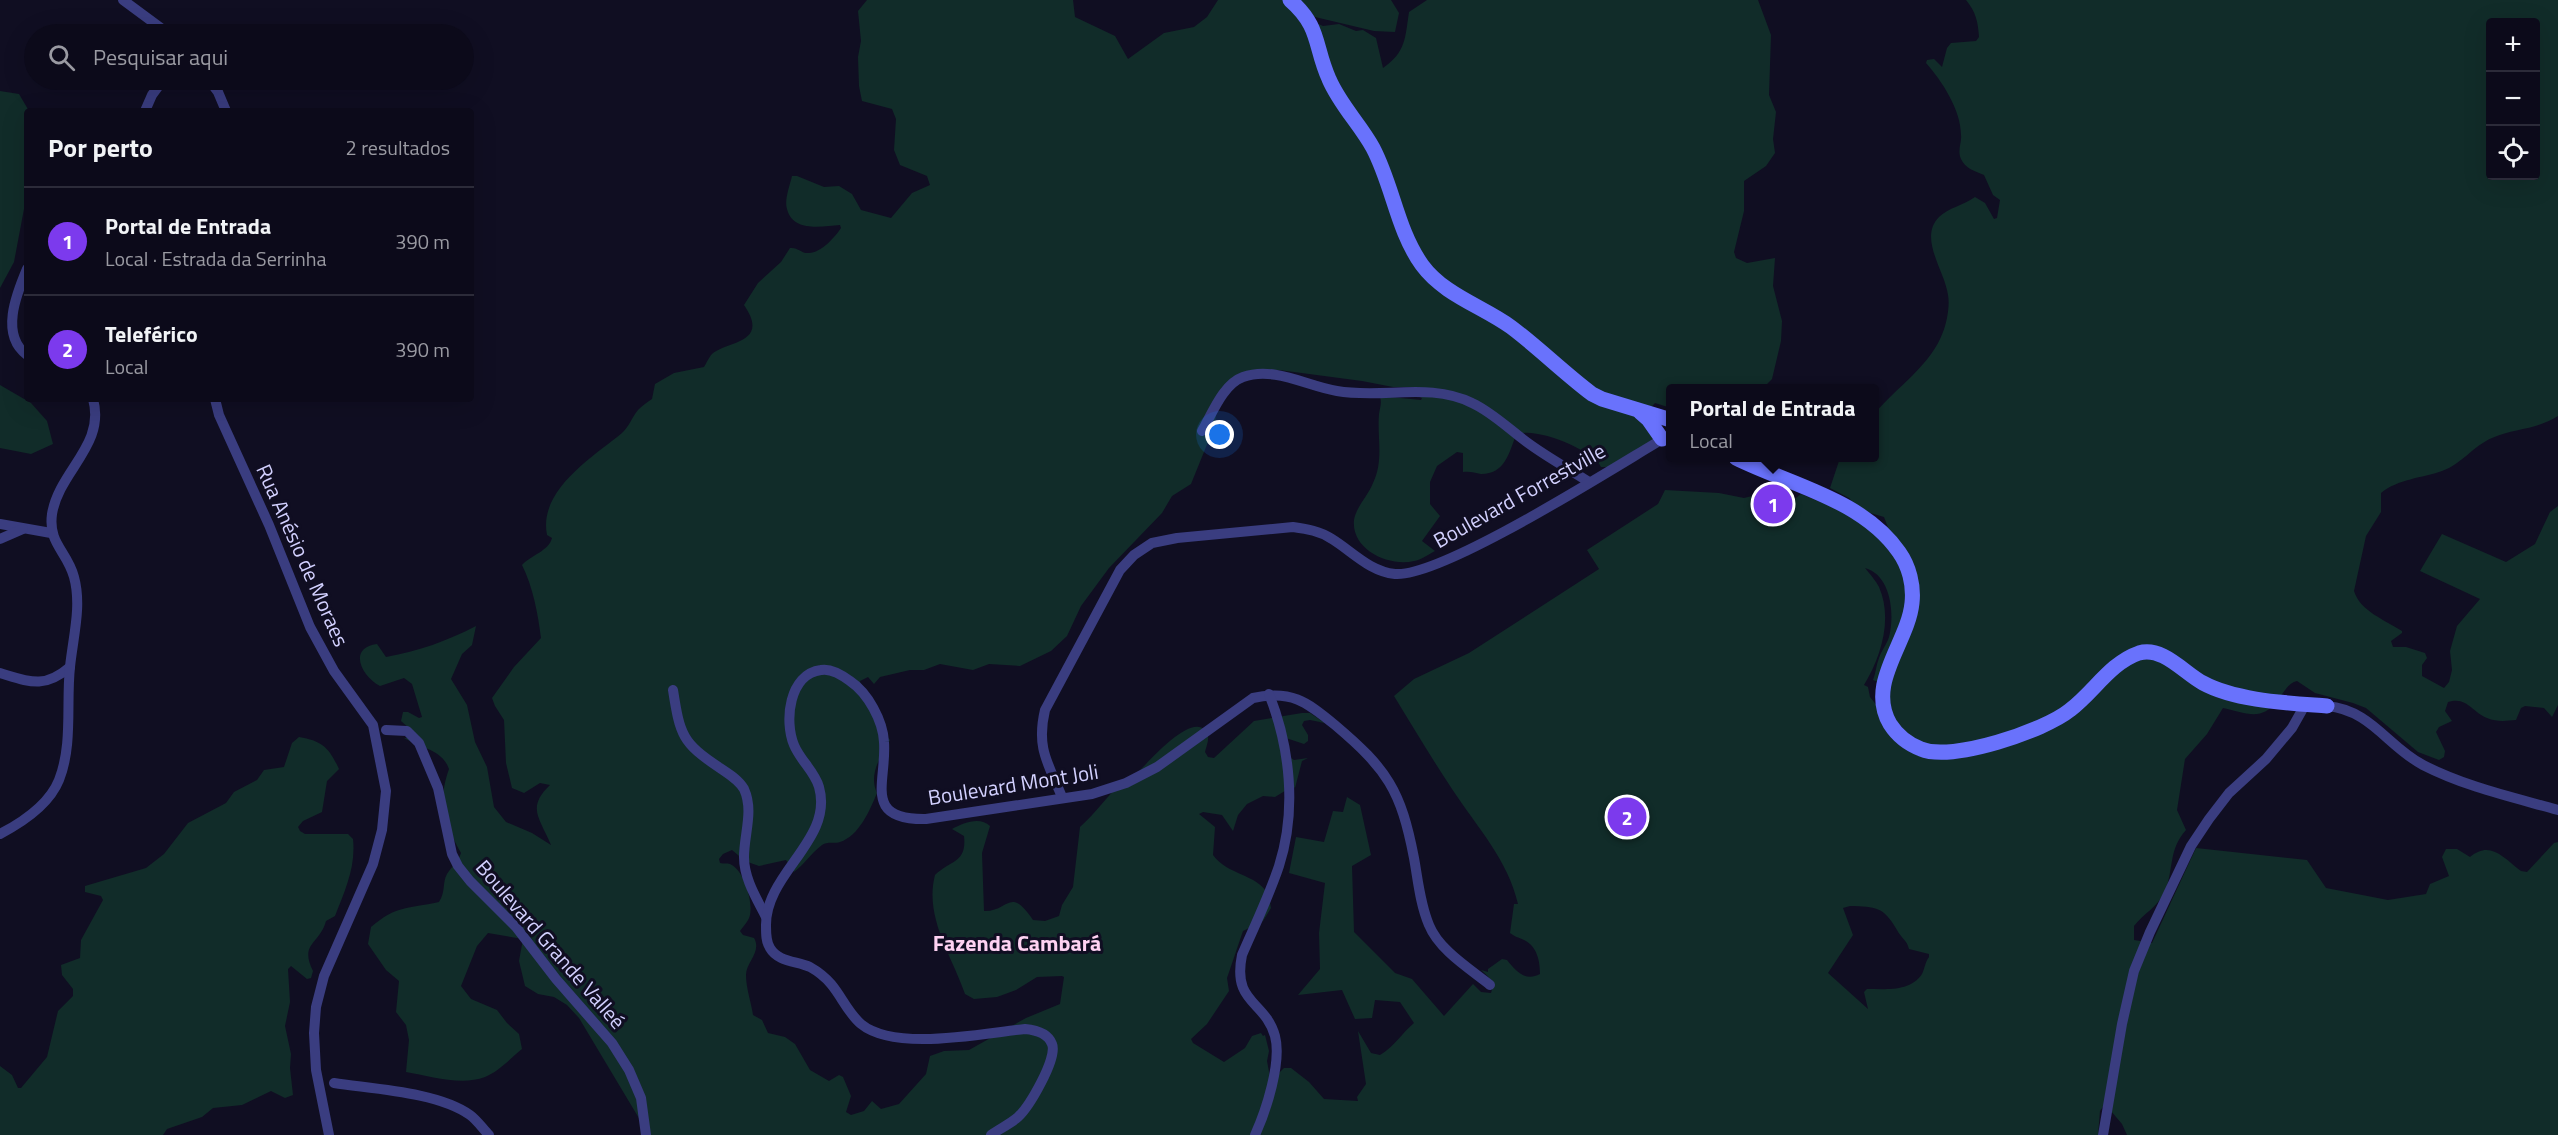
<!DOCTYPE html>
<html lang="pt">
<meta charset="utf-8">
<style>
body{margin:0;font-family:"Titillium Web",sans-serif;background:#151323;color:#f1f3f6}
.controls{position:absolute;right:18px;top:18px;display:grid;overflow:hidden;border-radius:6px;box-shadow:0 6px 24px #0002}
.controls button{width:54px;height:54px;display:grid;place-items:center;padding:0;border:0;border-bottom:2px solid #2c2b39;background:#0c0a1a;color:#f1f3f6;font:30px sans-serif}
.you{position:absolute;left:1220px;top:435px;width:21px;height:21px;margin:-15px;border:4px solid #fff;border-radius:50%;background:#1a73e8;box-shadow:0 0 0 9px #1a73e833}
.badge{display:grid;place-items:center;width:39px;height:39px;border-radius:50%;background:#7c3aed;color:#fff;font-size:20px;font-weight:700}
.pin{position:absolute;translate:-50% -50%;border:3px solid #fff;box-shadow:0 2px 6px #0006}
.popup{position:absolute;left:1666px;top:384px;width:213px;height:78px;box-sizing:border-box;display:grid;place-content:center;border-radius:6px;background:#0c0a1a;filter:drop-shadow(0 2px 4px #0005);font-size:20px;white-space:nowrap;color:#9a9aa2}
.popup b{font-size:22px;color:#f1f3f6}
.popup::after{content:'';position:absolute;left:50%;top:100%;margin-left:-12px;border:12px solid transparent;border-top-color:#0c0a1a}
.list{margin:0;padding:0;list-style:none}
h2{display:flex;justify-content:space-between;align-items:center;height:78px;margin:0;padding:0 24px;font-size:26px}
h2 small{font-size:20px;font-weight:400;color:#9a9aa2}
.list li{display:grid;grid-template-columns:39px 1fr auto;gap:18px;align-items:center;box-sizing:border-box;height:108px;padding:0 24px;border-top:2px solid #2c2b39}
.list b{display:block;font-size:22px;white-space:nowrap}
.list p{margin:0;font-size:20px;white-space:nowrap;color:#9a9aa2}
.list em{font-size:20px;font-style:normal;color:#9a9aa2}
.icon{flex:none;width:33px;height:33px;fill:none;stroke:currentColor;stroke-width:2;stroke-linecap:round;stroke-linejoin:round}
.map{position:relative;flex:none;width:2558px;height:1135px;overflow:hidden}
.search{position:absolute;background:#0c0a1a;box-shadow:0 6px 24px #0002;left:24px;top:24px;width:450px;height:66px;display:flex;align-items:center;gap:15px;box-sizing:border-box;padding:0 21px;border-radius:33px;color:#9a9aa2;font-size:22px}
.panel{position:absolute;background:#0c0a1a;box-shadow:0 6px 24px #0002;left:24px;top:108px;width:450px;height:294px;border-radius:6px}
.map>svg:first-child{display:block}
</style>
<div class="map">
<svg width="2558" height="1135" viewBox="0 0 2558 1135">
<rect width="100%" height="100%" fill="#100e22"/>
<g fill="#112c29" fill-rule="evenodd">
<path d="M867 0H1073L1075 17 1115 36 1128 59 1164 33 1194 27 1207 17 1218 0H1288L1314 22 1323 26 1339 24 1356 31 1363 30 1376 38 1383 68C1406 52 1405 38 1409 12L1427 0H1758L1771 35 1769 95 1776 112 1773 139 1775 153 1766 166 1744 181V211L1734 252 1736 258 1747 263 1775 258 1773 286 1782 321 1781 341 1772 379 1767 384 1749 388H1671V408L1655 403 1644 415 1657 443 1609 467H1601C1594 450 1532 425 1516 435 1509 453 1505 474 1481 474 1475 473 1470 471 1463 472V453L1457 452 1437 466 1430 482V504L1440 516 1422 541 1435 551C1429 554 1421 560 1414 561 1389 567 1351 550 1354 520 1356 507 1368 496 1373 483 1384 460 1377 438 1379 414 1380 407 1382 404 1380 396L1421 400 1422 398 1412 394 1419 387H1393L1362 381 1279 370 1262 371 1231 389 1216 414 1215 426 1228 437 1208 442 1191 484 1172 496 1162 513 1109 568 1081 606 1067 636 1051 651 1020 666 989 664 973 670 940 664 924 670H910L880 677 874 684 868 677 860 681C863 702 876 724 890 740 881 756 868 774 877 793 870 810 859 836 840 842 833 844 828 841 822 845 811 853 805 864 794 872L786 860 759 866 745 861 732 850 723 854 719 859 720 863C724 864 727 863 730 864 744 870 753 901 750 915 749 920 744 926 740 931L743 935 754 938C762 952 746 962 746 975 746 988 751 1002 753 1015L762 1020 768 1033 785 1037 795 1044 810 1070 829 1081 839 1075 843 1077 851 1096 846 1112 851 1115 864 1111 872 1101 881 1109 899 1104 926 1074 930 1056 944 1051 969 1050 1026 1018 1060 1004 1064 977 1062 976 1037 977 1016 990 997 997 974 999 965 994C952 956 924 917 935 875 951 860 967 863 964 836L952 829C963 823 980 816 990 826L982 853 984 911C1009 912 1009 885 1033 920L1045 921 1059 916 1062 905 1073 887 1080 827C1096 813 1107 796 1122 782 1127 777 1133 777 1138 772 1148 763 1189 714 1205 730 1211 736 1207 744 1205 752L1208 757 1214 758 1254 721 1302 713H1310L1325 723 1310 720 1304 721 1302 725 1308 735V741L1304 744 1283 737V753L1294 760 1308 758 1302 761 1295 788 1293 786 1275 797 1263 796 1247 804 1238 815 1233 831 1222 815 1203 812 1199 814 1215 827 1213 855C1227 875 1257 874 1268 894 1270 897 1270 904 1271 908L1263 921 1243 931 1227 978 1229 991 1207 1024 1191 1039 1193 1043 1224 1062 1245 1048 1252 1036 1261 1033 1263 1036 1265 1035 1269 1051 1267 1061 1270 1077 1276 1076 1284 1068H1291L1309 1082 1324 1099 1358 1101 1357 1097 1366 1084 1358 1031 1371 1053 1380 1055C1394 1047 1402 1033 1414 1023L1400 1002 1375 1000 1372 1018 1355 1019 1342 990 1298 995 1320 969 1319 933 1325 883 1289 873 1296 837 1324 842 1333 811 1343 812 1347 797 1360 805 1371 855 1352 866 1354 932 1395 973 1412 979 1444 1016 1473 984 1481 992 1491 993C1495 982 1489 977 1481 970L1488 972V969L1502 959 1507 960C1516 971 1525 982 1540 974 1540 961 1537 946 1524 940 1518 937 1515 937 1510 933L1514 904H1518C1508 860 1477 827 1452 789 1432 759 1413 727 1394 696L1414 679 1469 653 1599 569 1587 550 1658 504 1665 490 1719 493 1744 498 1768 492 1787 497 1792 501 1801 494 1889 530 1884 517 1860 510 1849 498 1830 488 1840 458H1875V413C1897 387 1931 365 1943 332 1947 322 1950 305 1948 295 1945 271 1918 238 1939 217 1948 208 1964 205 1975 197L1985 203 1994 219 1997 218 2000 200 1993 195 1984 175C1974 171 1965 168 1961 159 1957 150 1962 143 1961 135 1961 110 1942 81 1926 63L1927 60 1934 59 1942 67 1947 48 1951 43 1976 41 1979 37C1978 22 1976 12 1966 0H2558V416C2533 431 2514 428 2492 438 2473 446 2462 464 2442 471 2422 478 2398 479 2381 493V512L2366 536 2354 591C2360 611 2385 620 2402 631V633L2391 641 2393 647H2406L2425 653 2427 658 2422 665V676L2444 688 2449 682 2452 670 2450 651 2457 626 2480 599 2420 571 2442 534 2506 562 2535 544 2550 512 2558 506V705L2552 717 2544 708 2525 706 2521 708 2516 720C2505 721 2497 722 2487 718 2472 712 2467 696 2448 702L2445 711 2452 721 2439 727 2436 732 2445 751 2444 757 2439 760 2418 752 2366 708 2353 703 2315 693 2297 681C2282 684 2279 711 2257 714 2247 715 2233 710 2223 708L2207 734 2185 759 2177 810 2186 830C2168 850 2174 870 2165 891 2159 906 2143 914 2134 926V940L2152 943 2196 848 2307 860 2326 888 2388 900 2426 894 2430 884 2449 876 2442 857 2446 849H2457L2470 857C2490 840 2503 857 2521 871L2527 872 2554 843 2558 842V1135H2127L2122 1124 2105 1104 2100 1111 2098 1135H649L579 1018 567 1005 554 997 538 994 525 986 519 961 523 939 488 933 477 946 461 986 471 999 497 1010 507 1023 519 1034 522 1049C511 1058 498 1072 485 1077 461 1086 430 1076 406 1072L409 1040 406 1025 396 1012 399 981 386 970 368 944 371 927C397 905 407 909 439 902 446 891 442 883 447 874 452 866 458 862 461 853 444 823 437 803 449 769 442 749 420 748 404 738H407L410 729 401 721 403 712H408L419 718 422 717 412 684 404 678 380 686C362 677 347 648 377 644L386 657C419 651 447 641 476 626L472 645 462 654 451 679 467 705 475 742 487 767 494 807 506 822 532 833 551 845C540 818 526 808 550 785L540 783 524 793 512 788 506 763 504 720 495 706 492 698 514 667 541 638C538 614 533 587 522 565 531 555 549 551 552 538L547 535C538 490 593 457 622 433 629 427 632 417 638 410 642 406 647 402 652 399L655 384 674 373 704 367C706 364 709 357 712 354 726 341 771 344 744 305L758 283 781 262 790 248C798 247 802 254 809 253 821 253 835 237 841 228L840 225C823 226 793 233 787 209 784 200 790 185 792 176H797L824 187 839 186 852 194 861 210 891 218 912 193 930 185 927 176 900 165 894 150 896 119 892 109 862 101 859 86 858 57 861 41 858 11ZM2490 22H2536V176H2490ZM1865 568C1891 575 1895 614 1889 637 1887 644 1881 651 1879 658 1876 665 1876 673 1873 680L1878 682V707L1870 697 1868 687 1864 685C1881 657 1893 619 1879 587 1876 581 1870 574 1865 568ZM1850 906C1876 907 1883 906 1897 930 1901 938 1907 940 1909 949L1929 954V957C1925 962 1925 968 1922 974 1910 992 1886 989 1867 989L1864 992 1868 1009 1828 973 1853 935 1843 908Z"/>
<polygon points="1298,0 1391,0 1399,13 1395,32 1374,31 1315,17"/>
<polygon points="0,91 19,94 29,111 27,111 27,193 14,262 0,288"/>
<polygon points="0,385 31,403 47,421 53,444 31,454 0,448"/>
<path d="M299 737C323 741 329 748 339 769L327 781 322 812 303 821 298 827 300 831 305 834H348L353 839C356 867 345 890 335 916L326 921C320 944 299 943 313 971L311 978 307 979 291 966 288 969 290 1002 285 1026 291 1054 290 1068 293 1095 285 1098 271 1091 242 1105 213 1108 202 1117 167 1129 163 1135H0V1066L12 1075 18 1088H21L47 1057 58 1011 73 996V989L62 975 61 965 80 958 81 940 103 900 101 896 85 892V886L146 868 164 854 188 823 226 803 234 792 257 780 264 770 284 767 292 743Z"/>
</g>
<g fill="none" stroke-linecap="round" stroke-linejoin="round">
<g stroke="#3a3d80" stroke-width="10">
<polyline points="123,0 169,34"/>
<polyline points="209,80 218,92 226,111"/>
<polyline points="145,111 152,95 163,80"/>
<path d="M27 269C16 295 0 335 27 355"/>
<polyline points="215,399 219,415 269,525 310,627 334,671 373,725 386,791 382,830 373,864 324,976 316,1007 314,1033 316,1070 329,1135"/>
<path d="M1202 431C1212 414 1223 384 1243 377 1274 366 1307 386 1337 391 1382 399 1430 382 1472 403 1492 412 1510 430 1528 443 1547 457 1569 469 1589 482"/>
<polyline points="0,524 51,533"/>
<polyline points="0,539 23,529"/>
<path d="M0 673C30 682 44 689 70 667"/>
<path d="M673 690C680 735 682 743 720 768 729 774 739 780 744 789 754 811 744 834 744 857 744 879 757 899 766 917"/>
<path d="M2327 706C2371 710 2387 746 2423 765 2466 787 2512 797 2558 810"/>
<polyline points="386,730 407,731 419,743 438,788 452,854 458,866 470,881 516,927 556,979 612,1043 629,1070 641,1098 646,1135"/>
<path d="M1062 797C1048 763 1036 748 1045 710L1120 570 1134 555 1152 543 1177 538 1293 527C1307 529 1320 531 1332 539 1353 552 1369 571 1395 574 1442 578 1618 465 1666 437L1671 436"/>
<path d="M0 834C23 822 49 805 59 780 73 745 66 703 70 667 73 637 82 606 74 577 67 551 48 544 52 514 59 471 106 445 93 399"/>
<path d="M334 1083C373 1089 438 1092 470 1115 477 1120 483 1129 489 1135"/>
<path d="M991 1135C999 1129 1010 1124 1018 1117 1029 1107 1058 1058 1052 1044 1048 1033 1036 1030 1025 1029 984 1033 895 1052 861 1024 848 1013 842 997 831 984 825 977 819 972 810 967 797 961 778 962 770 948 766 942 766 934 766 926 765 873 834 840 819 787 815 772 800 760 794 745 784 721 789 674 821 670 831 668 842 675 850 681 868 693 883 721 884 742 887 782 862 820 926 819L1092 794 1126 783 1157 767 1253 698C1291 690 1306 701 1335 725 1387 769 1401 790 1414 858 1418 880 1420 904 1429 925 1439 950 1470 969 1490 985"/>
<path d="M1255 1135C1266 1111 1282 1062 1275 1036 1265 1000 1232 1004 1242 955 1255 925 1269 896 1279 866 1297 810 1290 747 1269 694"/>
<polyline points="2103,1135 2122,1024 2134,971 2150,932 2191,846 2209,819 2229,793 2266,759 2292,728 2305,705"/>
</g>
<g stroke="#6972fc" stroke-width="15">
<path d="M1290 0C1321 27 1314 46 1329 79 1340 105 1360 124 1373 148 1393 186 1397 230 1422 265 1444 295 1482 306 1511 327 1539 348 1564 373 1592 394L1602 399 1671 420"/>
<polyline points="1640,412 1648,419 1662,439"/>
<path d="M1736 458C1790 485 1862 499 1899 552 1909 566 1914 585 1912 603 1908 643 1866 683 1890 724 1897 735 1908 744 1921 749 1952 762 2044 731 2070 710 2094 692 2110 663 2139 653 2163 646 2184 673 2203 683 2236 701 2289 703 2327 706"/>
</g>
</g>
<g text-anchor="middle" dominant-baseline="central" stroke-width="6" stroke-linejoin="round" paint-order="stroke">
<g font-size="21" fill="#d2d0fe" stroke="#100e22">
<text transform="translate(1519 495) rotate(-29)">Boulevard Forrestville</text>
<text transform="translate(303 555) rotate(66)">Rua Anésio de Moraes</text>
<text transform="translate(1013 784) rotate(-9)">Boulevard Mont Joli</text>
<text transform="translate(551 944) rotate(49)">Boulevard Grande Valleé</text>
</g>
<g font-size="22" font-weight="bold" fill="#fed2f2" stroke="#100e22">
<text x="1017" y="943">Fazenda Cambará</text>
</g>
</g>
</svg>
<div class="controls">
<button>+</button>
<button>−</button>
<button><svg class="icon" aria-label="locate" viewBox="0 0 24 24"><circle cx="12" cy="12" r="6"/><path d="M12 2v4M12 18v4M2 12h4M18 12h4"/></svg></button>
</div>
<div class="you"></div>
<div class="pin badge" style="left:1773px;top:504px">1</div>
<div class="popup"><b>Portal de Entrada</b>Local</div>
<div class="pin badge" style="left:1627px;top:817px">2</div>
<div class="search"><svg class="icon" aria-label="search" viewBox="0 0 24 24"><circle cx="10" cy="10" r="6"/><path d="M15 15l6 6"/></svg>Pesquisar aqui</div>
<section class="panel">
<h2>Por perto<small>2 resultados</small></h2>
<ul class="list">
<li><span class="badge">1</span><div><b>Portal de Entrada</b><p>Local · Estrada da Serrinha</p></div><em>390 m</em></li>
<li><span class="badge">2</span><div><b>Teleférico</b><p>Local</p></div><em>390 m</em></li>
</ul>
</section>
</div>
